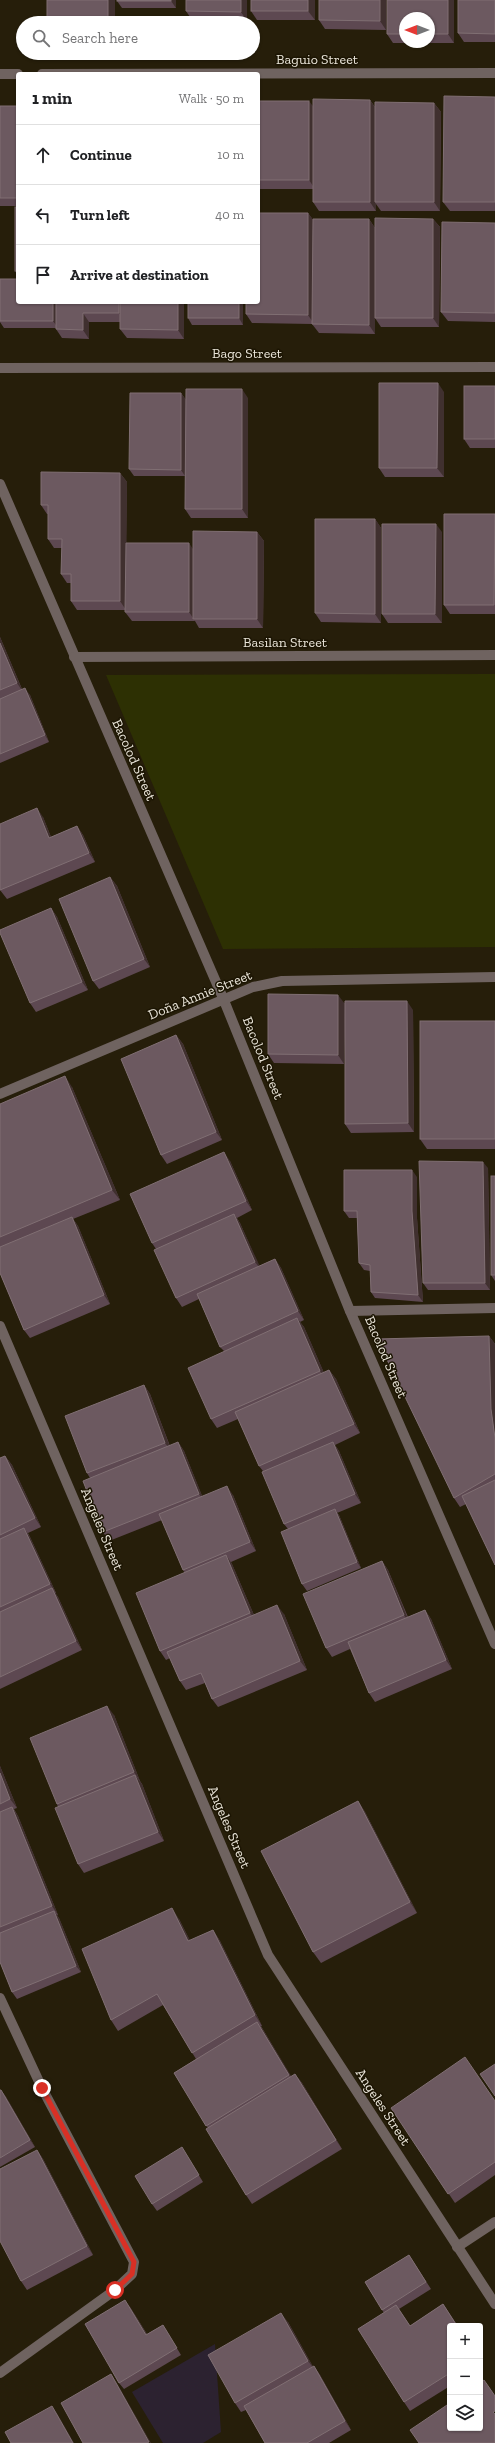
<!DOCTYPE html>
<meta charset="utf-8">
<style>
body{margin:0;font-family:"Zilla Slab",serif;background:#f6f6f6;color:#202124}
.controls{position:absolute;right:12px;bottom:12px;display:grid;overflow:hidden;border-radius:4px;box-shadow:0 1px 3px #0004}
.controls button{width:36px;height:36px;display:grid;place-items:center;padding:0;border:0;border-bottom:1px solid #e0e0e0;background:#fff;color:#202124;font:20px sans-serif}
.compass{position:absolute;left:399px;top:12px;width:36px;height:36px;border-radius:50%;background:#fff;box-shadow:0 1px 3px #0004;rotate:270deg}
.stop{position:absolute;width:12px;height:12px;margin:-9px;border:3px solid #d93025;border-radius:50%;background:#fff}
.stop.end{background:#d93025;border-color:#fff;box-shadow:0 1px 4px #0008}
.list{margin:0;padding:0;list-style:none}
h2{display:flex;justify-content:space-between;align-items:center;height:52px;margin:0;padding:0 16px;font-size:17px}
h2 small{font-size:13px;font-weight:400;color:#757577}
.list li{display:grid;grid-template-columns:26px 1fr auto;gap:12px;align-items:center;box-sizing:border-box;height:60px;padding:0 16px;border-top:1px solid #e0e0e0}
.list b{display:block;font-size:15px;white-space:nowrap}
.list em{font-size:13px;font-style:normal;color:#757577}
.icon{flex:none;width:22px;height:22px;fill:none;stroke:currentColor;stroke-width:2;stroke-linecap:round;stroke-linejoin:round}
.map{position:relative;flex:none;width:495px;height:2443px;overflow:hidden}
.search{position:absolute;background:#fff;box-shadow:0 1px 3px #0004;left:16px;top:16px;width:244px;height:44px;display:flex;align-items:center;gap:10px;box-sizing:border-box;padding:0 14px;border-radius:22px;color:#757577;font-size:15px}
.panel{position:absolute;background:#fff;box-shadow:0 1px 3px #0004;left:16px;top:72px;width:244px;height:232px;border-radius:4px}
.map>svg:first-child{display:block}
</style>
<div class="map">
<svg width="495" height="2443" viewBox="0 0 495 2443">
<rect width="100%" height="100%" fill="#261e0a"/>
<polygon fill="#2c2230" points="215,2344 221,2432 203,2443 163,2443 132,2392"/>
<polygon fill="#2d3003" points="495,674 495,947 223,949 106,675"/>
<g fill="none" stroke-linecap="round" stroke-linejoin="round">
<g stroke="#6f6360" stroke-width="10">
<polyline points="0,74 18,74"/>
<polyline points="42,74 495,73"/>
<polyline points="0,368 495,367"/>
<polyline points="0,484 223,998 350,1311 495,1644"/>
<polyline points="74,657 495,655"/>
<polyline points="0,1094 253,987 282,981 495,977"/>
<polyline points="350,1311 495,1308"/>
<polyline points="0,1326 268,1955 495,2304"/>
<polyline points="0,1998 42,2088 134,2262 132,2274 115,2290 0,2373"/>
<polyline points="457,2247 495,2222"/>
</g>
</g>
<g fill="#5d4851" fill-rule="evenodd">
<polygon points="115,0 115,23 49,23 47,19"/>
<polygon points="117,0 176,0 176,8 122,8 117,1"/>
<polygon points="247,0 247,21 192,20 186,11"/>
<polygon points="315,0 315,20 257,20 251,11"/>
<polygon points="386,0 386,30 325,29 319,20"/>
<path d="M387 0H454V43H393L387 34ZM405 18H429V42H405Z"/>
<polygon points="495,0 495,42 464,42 458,33"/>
<polygon points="495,97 495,211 450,211 443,202"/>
<polygon points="370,100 375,107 434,103 441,112 440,211 381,211 376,204 376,211 319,211 313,202 313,189 258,189 258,101 313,107"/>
<rect x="0" y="106" width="18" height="100"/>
<polygon points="18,207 18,276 15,271"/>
<polygon points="308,213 313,220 369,219 375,228 433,219 440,227 439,327 381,327 375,318 375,334 319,333 312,324 252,323 246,314"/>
<polygon points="495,223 495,322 448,321 441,312"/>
<polygon points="0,279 18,302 184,302 184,339 127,338 120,329 120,322 89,322 89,339 62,338 56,329 56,328 4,328 0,322"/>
<polygon points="243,302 243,325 192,325 188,318"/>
<polygon points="495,386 495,448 470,448 464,439"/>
<polygon points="444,392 444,477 385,477 379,468"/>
<polygon points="181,393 186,400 248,398 248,518 191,518 185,509 185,476 134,476 129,469"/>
<polygon points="120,473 127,482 126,543 193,550 257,532 264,541 263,628 199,628 195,621 132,621 125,612 125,610 77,610 71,601 71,583 67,583 61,574 62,548 54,548 48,539 48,514 47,514 41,505"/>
<polygon points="495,514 495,614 450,614 444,605"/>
<polygon points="375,519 381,528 381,623 321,622 315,613"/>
<polygon points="442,532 442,623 388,623 382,614"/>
<polygon points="0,637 22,689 30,695 49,742 0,763"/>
<polygon points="43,817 51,837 77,826 83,835 95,862 7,899 0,890"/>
<polygon points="110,877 117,886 150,967 99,989 93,981"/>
<polygon points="51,908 57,917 88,990 36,1012 30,1003"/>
<polygon points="345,1003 413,1010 414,1132 351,1133 345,1124 345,1015 344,1064 274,1063 268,1054"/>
<polygon points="495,1021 495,1149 427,1149 420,1139"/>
<polygon points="176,1035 183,1044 222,1140 167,1164 161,1155"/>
<polygon points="72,1087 120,1200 73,1219 78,1226 110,1304 30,1338 24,1330 0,1273 0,1104"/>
<polygon points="230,1161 252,1210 237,1218 240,1223 259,1266 275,1259 281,1268 304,1320 300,1322 304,1327 324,1373 329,1370 336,1379 360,1433 335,1445 339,1451 361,1503 337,1513 339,1515 361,1568 307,1591 302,1584 288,1529 284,1524 263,1471 259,1466 238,1419 217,1428 211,1419 224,1351 220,1347 199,1299 182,1307 176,1298 156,1249 152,1243"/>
<polygon points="488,1168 490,1290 428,1290 423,1283"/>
<polygon points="495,1176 495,1281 491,1275"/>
<polygon points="417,1177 417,1218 423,1302 375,1298 371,1292 370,1271 364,1270 359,1263 357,1218 349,1218 344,1211"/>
<polygon points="489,1336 495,1344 495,1565 466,1504 460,1507 454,1498"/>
<polygon points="144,1385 150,1394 170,1446 178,1442 184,1451 202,1496 233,1495 256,1551 231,1562 232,1564 254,1615 284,1614 307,1670 218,1707 212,1699 205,1683 186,1690 180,1681 170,1658 166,1660 160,1651 185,1573 183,1570 162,1520 109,1541 103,1532 90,1478 87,1473"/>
<polygon points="5,1456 12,1465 41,1527 28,1533 30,1537 56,1593 55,1593 58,1597 82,1650 0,1689 0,1458"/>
<polygon points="382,1561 388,1570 408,1617 425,1610 431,1619 452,1669 375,1702 369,1693 350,1649 332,1657 326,1648"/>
<polygon points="114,1715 140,1781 142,1784 164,1841 84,1873 78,1864 58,1807 57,1804"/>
<polygon points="0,1766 17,1808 14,1809 18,1816 58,1915 57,1915 59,1918 81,1972 17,1999 12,1992 0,1962"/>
<polygon points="358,1801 365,1812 417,1913 321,1963 313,1952"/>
<polygon points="179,1919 190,1941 213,1930 220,1941 262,2026 261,2026 291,2077 295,2074 302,2083 342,2149 252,2204 246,2195 208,2128 174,2073 196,2059 163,2005 118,2031 111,2020"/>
<polygon points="0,2090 1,2090 6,2097 35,2147 0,2167"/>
<polygon points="495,2101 495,2175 455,2203 391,2108"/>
<polygon points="37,2150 43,2159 93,2255 27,2290 21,2281"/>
<polygon points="186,2154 203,2182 157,2211 152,2204"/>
<polygon points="409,2255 431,2289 399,2309 410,2326 443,2304 458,2326 450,2326 450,2386 410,2411 404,2402 384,2313 365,2282"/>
<polygon points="130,2307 147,2334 163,2325 181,2355 124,2389 119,2383"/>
<polygon points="288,2322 313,2367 314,2366 320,2375 351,2430 329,2443 265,2443 246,2410 241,2412 235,2403"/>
<polygon points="480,2361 483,2365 480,2367"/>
</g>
<g fill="#40302f">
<polygon points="108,0 115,0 115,23 111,23 108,19"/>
<polygon points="171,0 176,0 176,8 171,1"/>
<polygon points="241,0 247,0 247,21 241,12"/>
<polygon points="308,0 315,0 315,20 308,11"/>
<polygon points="380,0 386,0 386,30 380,21"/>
<polygon points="448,0 454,0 454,43 448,34"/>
<polygon points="370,100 376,109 375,202 376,204 376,211 370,202"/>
<polygon points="309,101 316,110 315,189 309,180"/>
<polygon points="434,103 441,112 440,211 434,202"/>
<polygon points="308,213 315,222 314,324 308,315"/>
<polygon points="369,219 375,228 375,334 369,325"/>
<polygon points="433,219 440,227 439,327 433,318"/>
<polygon points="53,302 58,302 58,328 53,321"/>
<polygon points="119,302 125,302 125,322 119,313"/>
<polygon points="178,302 184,302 184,339 178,330"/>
<polygon points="239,302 243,302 243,325 239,318"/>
<polygon points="83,313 89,322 89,339 83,330"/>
<polygon points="438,383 444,392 444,477 437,468"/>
<polygon points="242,389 248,398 248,518 242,509"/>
<polygon points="181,393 186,400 185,476 181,470"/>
<polygon points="120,473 127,482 126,610 120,601"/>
<polygon points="375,519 381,528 381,623 375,614"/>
<polygon points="436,524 442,532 442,623 435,614"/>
<polygon points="257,532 264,541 263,628 257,619"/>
<polygon points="189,543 195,552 193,619 195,621 189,612"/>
<polygon points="0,637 23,692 17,683 0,643"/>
<polygon points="25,688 30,695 49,742 45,735"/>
<polygon points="37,808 43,817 55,847 49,838"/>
<polygon points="77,826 83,835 95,862 89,853"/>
<polygon points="110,877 117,886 150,967 144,959"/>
<polygon points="51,908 57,917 88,990 82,982"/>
<polygon points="338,995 345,1004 344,1064 338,1055"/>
<polygon points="407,1001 413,1010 414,1132 408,1123"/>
<polygon points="176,1035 183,1044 222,1140 216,1132"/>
<polygon points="65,1076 72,1087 120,1200 112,1190"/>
<polygon points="224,1152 230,1161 252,1210 246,1201"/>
<polygon points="483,1162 488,1168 490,1290 485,1283"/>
<polygon points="412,1170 417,1177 417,1218 423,1302 418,1295 412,1211"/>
<polygon points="234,1214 240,1223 262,1271 255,1262"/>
<polygon points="72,1217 78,1226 110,1304 104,1295"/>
<polygon points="275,1259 281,1268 304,1320 298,1311"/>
<polygon points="297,1318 304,1327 327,1380 320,1371"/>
<polygon points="489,1336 495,1344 495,1438 491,1409"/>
<polygon points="329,1370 336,1379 360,1433 354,1424"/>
<polygon points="144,1385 150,1394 172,1452 165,1443"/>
<polygon points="178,1442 184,1451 205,1503 199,1494"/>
<polygon points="333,1442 339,1451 361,1503 355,1494"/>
<polygon points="5,1456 12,1465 41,1527 35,1518"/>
<polygon points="227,1486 233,1495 256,1551 250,1542"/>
<polygon points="335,1509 339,1515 361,1568 357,1562"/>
<polygon points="24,1528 30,1537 56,1593 50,1584"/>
<polygon points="226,1555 232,1564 257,1622 250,1613"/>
<polygon points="382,1561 388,1570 410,1624 404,1615"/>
<polygon points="52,1588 58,1597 82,1650 76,1641"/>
<polygon points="277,1605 284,1614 307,1670 300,1661"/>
<polygon points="425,1610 431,1619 452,1669 446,1660"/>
<polygon points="107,1706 114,1715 140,1781 134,1772"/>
<polygon points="0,1766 17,1808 10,1799 0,1773"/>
<polygon points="135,1775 142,1784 164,1841 158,1832"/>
<polygon points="358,1801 365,1812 417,1913 410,1902"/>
<polygon points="12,1807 18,1816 58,1915 52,1906"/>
<polygon points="172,1908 179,1919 196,1952 188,1941"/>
<polygon points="54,1911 59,1918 81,1972 76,1966"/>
<polygon points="213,1930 220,1941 262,2026 255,2015"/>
<polygon points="257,2022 264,2031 296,2084 289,2075"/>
<polygon points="295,2074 302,2083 342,2149 336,2140"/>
<polygon points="1,2090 6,2097 35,2147 30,2140"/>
<polygon points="37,2150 43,2159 93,2255 87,2246"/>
<polygon points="125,2300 130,2307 151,2341 146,2335"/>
<polygon points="281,2313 288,2322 315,2370 308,2361"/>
<polygon points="314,2366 320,2375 351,2430 345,2421"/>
<polygon points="111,2374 118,2385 151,2443 150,2443"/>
<polygon points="52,2406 58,2415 74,2443 73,2443"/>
</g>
<g fill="#6c5960" stroke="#806f73">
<rect x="47" y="0" width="61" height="19"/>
<rect x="117" y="0" width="54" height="1"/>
<polygon points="186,0 241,0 241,12 186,11"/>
<rect x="251" y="0" width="57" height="11"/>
<polygon points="319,0 380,0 380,21 319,20"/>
<polygon points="387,0 448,0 448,34 429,34 429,18 405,18 405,34 387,34"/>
<polygon points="458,0 495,0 495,34 458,33"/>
<polygon points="444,96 495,97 495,202 443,202"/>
<polygon points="313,99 370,100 370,202 313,202"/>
<rect x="258" y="101" width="51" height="79"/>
<polygon points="375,102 434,103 434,202 375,202"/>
<rect x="0" y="106" width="18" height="92"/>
<rect x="15" y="207" width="3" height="64"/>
<polygon points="258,213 308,213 308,315 246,314 246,302 258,302"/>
<polygon points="375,218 433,219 433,318 375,318"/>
<polygon points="313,219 369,219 369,325 312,324"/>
<polygon points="442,222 495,223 495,313 441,312"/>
<polygon points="0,279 18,279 18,302 53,302 53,321 0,321"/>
<polygon points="56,302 119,302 119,313 83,313 83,330 56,329"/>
<polygon points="120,302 178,302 178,330 120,329"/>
<rect x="188" y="302" width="51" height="16"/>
<polygon points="379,383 438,383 437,468 379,468"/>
<rect x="464" y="386" width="31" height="53"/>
<polygon points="186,389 242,389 242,509 185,509"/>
<polygon points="130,393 181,393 181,470 129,469"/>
<polygon points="41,472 120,473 120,601 71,601 71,574 61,574 62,539 48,539 48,505 41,505"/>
<polygon points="444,514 495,514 494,605 444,605"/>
<polygon points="315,519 375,519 375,614 315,613"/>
<polygon points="382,524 436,524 435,614 382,614"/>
<polygon points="193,531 257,532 257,619 193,619"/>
<polygon points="126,543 189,543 189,612 125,612"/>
<polygon points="0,643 17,683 0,690"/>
<polygon points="25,688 45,735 0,754 0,699"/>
<polygon points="37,808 49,838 77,826 89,853 0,890 0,824"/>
<polygon points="110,877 144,959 93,981 59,899"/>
<polygon points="51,908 82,982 30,1003 0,933 0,930"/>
<polygon points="268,994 338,995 338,1055 268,1054"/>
<polygon points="345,1001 407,1001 408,1123 345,1124"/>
<rect x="420" y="1021" width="75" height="118"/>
<polygon points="176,1035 216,1132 161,1155 121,1059"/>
<polygon points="65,1076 112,1190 0,1237 0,1104"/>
<polygon points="224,1152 246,1201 152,1243 130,1194"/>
<polygon points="419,1161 483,1162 485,1283 423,1283"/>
<polygon points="344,1170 412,1170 412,1211 418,1295 371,1292 370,1265 359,1263 357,1211 344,1211"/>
<rect x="491" y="1176" width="4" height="99"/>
<polygon points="234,1214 255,1262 176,1298 154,1250"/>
<polygon points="72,1217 104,1295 24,1330 0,1273 0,1247"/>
<polygon points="275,1259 298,1311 220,1347 197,1294"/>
<polygon points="297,1318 320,1371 211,1419 188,1368"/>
<polygon points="489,1336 491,1409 495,1438 495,1474 454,1498 377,1339"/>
<polygon points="329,1370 354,1424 259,1466 235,1412"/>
<polygon points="144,1385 165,1443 87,1473 65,1416"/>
<polygon points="178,1442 199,1494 103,1532 83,1481"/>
<polygon points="333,1442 355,1494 284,1524 262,1472"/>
<polygon points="5,1456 35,1518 0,1535 0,1458"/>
<polygon points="495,1480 495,1565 462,1496"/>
<polygon points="227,1486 250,1542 183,1570 159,1514"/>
<polygon points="335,1509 357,1562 302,1584 281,1532"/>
<polygon points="24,1528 50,1584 0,1607 0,1539"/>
<polygon points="226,1555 250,1613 160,1651 136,1593"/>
<polygon points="382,1561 404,1615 326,1648 303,1594"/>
<polygon points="52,1588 76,1641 0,1677 0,1612"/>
<polygon points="277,1605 300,1661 212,1699 201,1673 180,1681 167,1652"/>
<polygon points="425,1610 446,1660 369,1693 348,1642"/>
<polygon points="107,1706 134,1772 57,1804 30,1738"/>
<polygon points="0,1773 10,1799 0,1804"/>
<polygon points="135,1775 158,1832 78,1864 55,1808"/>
<polygon points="358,1801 410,1902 313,1952 261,1851"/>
<polygon points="12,1807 52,1906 0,1927 0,1812"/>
<polygon points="172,1908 188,1941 213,1930 255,2015 192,2053 157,1994 111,2020 82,1949"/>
<polygon points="54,1911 76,1966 12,1992 0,1962 0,1933"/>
<polygon points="257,2022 289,2075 206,2126 174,2073"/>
<polygon points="465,2057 495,2101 495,2162 448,2194 391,2108"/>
<polygon points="495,2064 495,2096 480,2074"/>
<polygon points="295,2074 336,2140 246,2195 206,2129"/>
<polygon points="0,2090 1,2090 30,2140 0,2158"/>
<polygon points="182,2147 199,2175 152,2204 135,2176"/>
<polygon points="37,2150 87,2246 21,2281 0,2241 0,2169"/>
<polygon points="409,2255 426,2282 382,2310 365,2282"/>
<polygon points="125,2300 146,2335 163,2325 177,2348 119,2383 85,2324"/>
<polygon points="443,2304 457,2326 450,2326 450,2373 404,2402 358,2329 396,2305 410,2326"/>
<polygon points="281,2313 308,2361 235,2403 208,2355"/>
<polygon points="314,2366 345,2421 307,2443 265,2443 244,2406"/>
<polygon points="111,2374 149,2442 147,2443 83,2443 61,2403"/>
<polygon points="484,2380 495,2396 495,2411 493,2412 495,2414 495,2443 419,2443 410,2430 450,2403 450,2428 480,2428 480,2383"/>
<polygon points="52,2406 73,2443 11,2443 5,2432"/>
</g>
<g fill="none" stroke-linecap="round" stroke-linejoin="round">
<polyline stroke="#d93025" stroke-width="5" points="42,2088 134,2262 132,2274 115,2290"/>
</g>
<g text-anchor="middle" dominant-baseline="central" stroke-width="3" stroke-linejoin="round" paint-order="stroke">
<g font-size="14" fill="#eae5d9" stroke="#1c1503">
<text x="317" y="59">Baguio Street</text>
<text x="247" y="353">Bago Street</text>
<text x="285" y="642">Basilan Street</text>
<text transform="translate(134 760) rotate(66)">Bacolod Street</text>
<text transform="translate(200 995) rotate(-22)">Doña Annie Street</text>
<text transform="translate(263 1058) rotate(68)">Bacolod Street</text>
<text transform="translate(386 1357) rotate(67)">Bacolod Street</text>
<text transform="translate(102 1529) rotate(67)">Angeles Street</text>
<text transform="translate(229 1827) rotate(67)">Angeles Street</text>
<text transform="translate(383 2107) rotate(57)">Angeles Street</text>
</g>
</g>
</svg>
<div class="controls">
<button>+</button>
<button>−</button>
<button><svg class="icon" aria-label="layers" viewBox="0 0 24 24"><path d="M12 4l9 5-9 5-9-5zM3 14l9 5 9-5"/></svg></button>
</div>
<svg class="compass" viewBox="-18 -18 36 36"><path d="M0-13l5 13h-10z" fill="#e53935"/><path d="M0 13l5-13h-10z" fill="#757577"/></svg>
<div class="stop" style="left:115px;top:2290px"></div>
<div class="stop end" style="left:42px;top:2088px"></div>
<div class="search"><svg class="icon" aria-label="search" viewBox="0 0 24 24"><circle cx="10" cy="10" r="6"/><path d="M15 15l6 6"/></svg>Search here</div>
<section class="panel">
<h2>1 min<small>Walk · 50 m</small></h2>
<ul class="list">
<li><svg class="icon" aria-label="ahead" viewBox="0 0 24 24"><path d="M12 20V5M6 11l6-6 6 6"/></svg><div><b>Continue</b></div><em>10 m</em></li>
<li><svg class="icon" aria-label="left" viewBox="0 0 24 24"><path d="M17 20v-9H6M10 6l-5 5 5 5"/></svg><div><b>Turn left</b></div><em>40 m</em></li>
<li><svg class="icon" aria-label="arrive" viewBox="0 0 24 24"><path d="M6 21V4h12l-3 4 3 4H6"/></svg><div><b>Arrive at destination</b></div></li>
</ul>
</section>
</div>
